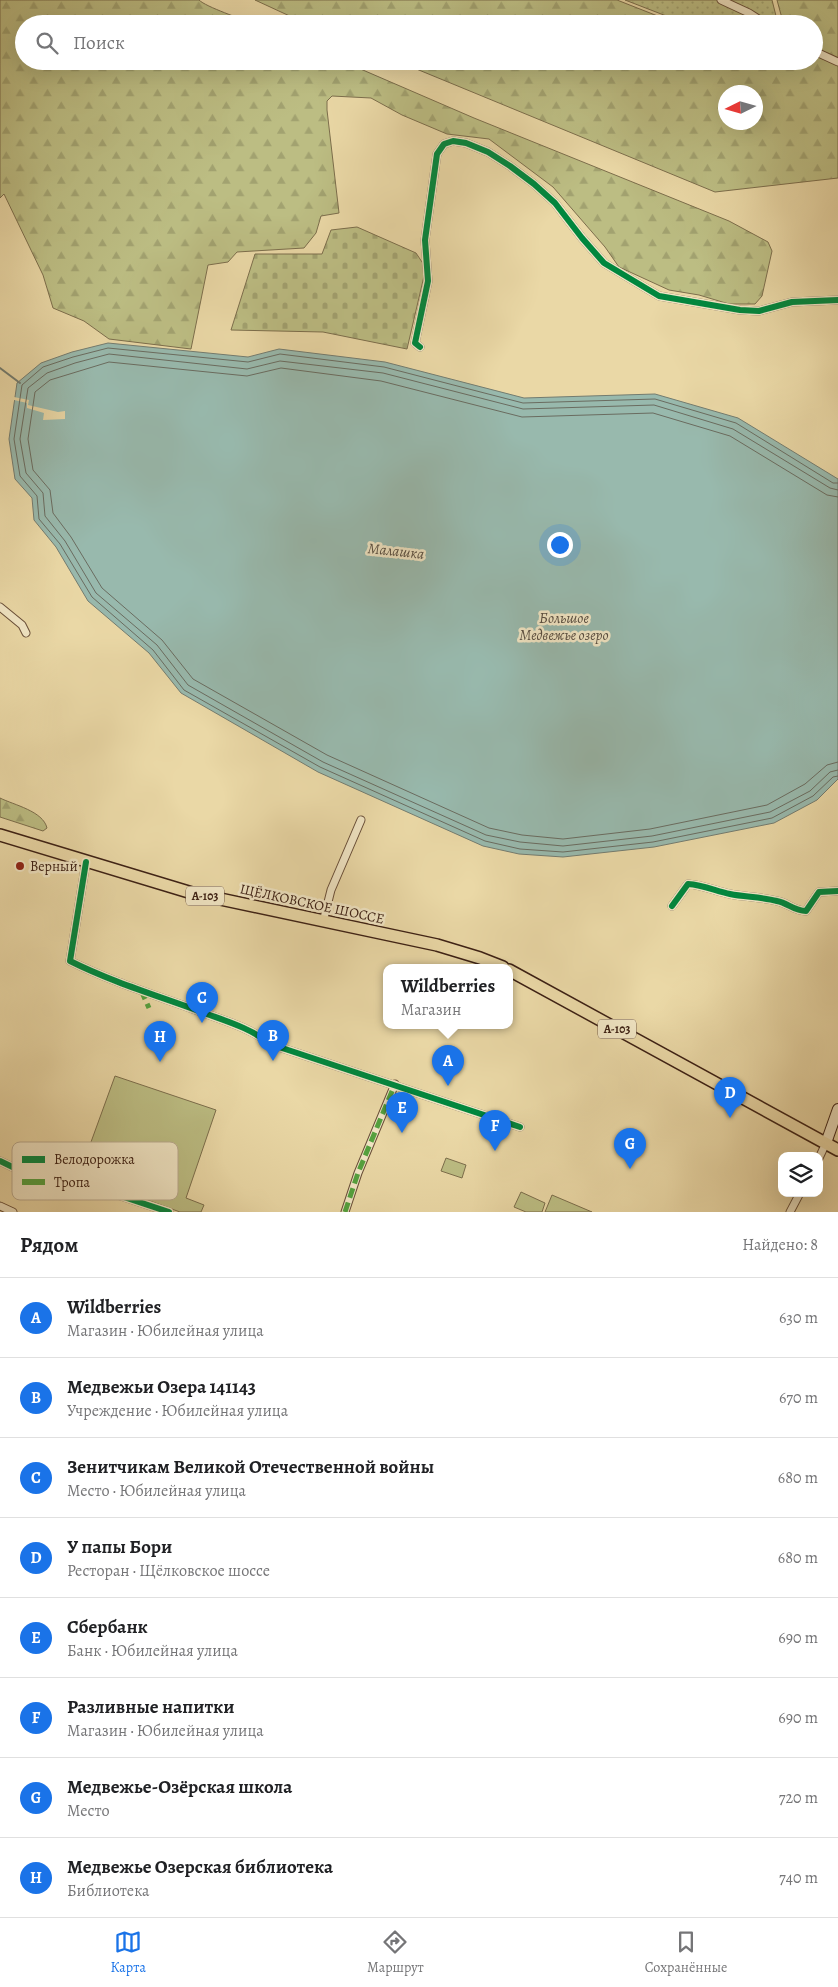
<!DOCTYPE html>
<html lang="ru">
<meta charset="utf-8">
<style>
body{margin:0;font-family:Alegreya,serif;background:#f6f6f6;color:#202124}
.controls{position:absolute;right:15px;bottom:15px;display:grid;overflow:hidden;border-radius:10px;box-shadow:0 5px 20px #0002}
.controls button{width:45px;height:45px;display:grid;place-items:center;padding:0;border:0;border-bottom:1px solid #e0e0e0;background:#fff;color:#202124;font:25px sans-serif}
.compass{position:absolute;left:718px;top:85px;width:45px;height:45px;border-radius:50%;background:#fff;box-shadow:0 5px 20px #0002;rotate:265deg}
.you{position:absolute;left:559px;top:544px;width:18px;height:18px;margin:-12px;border:4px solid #fff;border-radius:50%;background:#1a73e8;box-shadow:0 0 0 8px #1a73e833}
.badge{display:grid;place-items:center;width:32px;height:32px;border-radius:50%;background:#1a73e8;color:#fff;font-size:16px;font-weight:700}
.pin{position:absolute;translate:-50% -41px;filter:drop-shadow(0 1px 2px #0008)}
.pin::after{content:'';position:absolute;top:26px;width:18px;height:15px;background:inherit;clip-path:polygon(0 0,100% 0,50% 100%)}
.popup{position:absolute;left:383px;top:964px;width:130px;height:65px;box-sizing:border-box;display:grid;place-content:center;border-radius:10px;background:#fff;filter:drop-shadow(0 1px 4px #0005);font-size:16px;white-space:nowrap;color:#757577}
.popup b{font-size:19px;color:#202124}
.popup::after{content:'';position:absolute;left:50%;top:100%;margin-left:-10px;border:10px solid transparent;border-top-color:#fff}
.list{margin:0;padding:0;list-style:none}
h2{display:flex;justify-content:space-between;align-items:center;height:65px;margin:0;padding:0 20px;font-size:21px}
h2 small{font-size:16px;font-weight:400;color:#757577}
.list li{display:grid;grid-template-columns:32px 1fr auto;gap:15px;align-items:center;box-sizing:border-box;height:80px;padding:0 20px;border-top:1px solid #e0e0e0}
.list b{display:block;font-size:19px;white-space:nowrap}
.list p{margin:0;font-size:16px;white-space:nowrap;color:#757577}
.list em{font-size:16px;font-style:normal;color:#757577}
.icon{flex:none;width:28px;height:28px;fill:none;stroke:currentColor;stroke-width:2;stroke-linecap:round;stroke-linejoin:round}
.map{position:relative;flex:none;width:838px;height:1212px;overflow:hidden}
.search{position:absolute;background:#fff;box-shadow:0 5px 20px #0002;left:15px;right:15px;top:15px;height:55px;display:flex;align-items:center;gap:12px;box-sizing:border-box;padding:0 18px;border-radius:28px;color:#757577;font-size:19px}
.sheet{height:705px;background:#fff}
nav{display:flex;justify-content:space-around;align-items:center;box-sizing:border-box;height:70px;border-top:1px solid #e0e0e0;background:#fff;font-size:14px;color:#757577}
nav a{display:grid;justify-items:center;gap:2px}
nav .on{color:#1a73e8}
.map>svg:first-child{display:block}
</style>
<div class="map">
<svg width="838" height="1212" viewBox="0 0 838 1212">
<defs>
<pattern id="forest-firs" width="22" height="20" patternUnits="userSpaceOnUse" patternTransform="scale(1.25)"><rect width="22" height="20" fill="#bcbd83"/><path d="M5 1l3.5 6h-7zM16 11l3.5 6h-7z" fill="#a2a270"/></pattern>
<pattern id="cemetery-stones" width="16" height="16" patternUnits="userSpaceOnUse" patternTransform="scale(1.25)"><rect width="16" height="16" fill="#bcbd83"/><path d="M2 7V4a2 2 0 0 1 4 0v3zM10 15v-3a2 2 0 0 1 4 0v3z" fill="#a2a270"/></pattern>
<pattern id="garden-dots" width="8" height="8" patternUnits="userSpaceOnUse" patternTransform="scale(1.25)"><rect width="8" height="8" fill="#bcbd83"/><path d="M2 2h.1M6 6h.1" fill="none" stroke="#a2a270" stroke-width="1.8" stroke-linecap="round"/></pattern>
</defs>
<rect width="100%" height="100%" fill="#ead8a6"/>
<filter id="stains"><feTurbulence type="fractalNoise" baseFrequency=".004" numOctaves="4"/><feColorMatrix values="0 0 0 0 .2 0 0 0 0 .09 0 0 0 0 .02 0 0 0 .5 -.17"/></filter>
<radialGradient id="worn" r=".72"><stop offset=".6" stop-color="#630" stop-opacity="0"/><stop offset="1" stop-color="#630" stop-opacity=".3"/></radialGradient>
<g fill="#bcbd83" stroke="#7c6e4c">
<polygon points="115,1076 216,1110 186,1198 204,1205 201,1212 180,1212 79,1175"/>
<polygon points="446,1158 466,1165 462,1178 441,1171"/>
<polygon points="521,1192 545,1203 542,1212 526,1212 514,1207"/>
<polygon points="552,1195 592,1212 545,1212"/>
</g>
<g fill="url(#forest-firs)" stroke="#7c6e4c" fill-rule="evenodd">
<path d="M0 0H199C206 7 242 19 254 24H24V61H342L474 118 729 221 768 242 772 251 762 296 755 304H729L699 295 669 290 619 267 605 247 553 187 489 139 447 134 402 115 371 98 332 96 327 101V110L339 213 321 216 316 233 304 248 237 252 228 262 208 265 191 349 109 339 84 321 53 308 43 275 4 194 0 198Z"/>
<polygon points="255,0 617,0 678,24 307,24"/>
<path d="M777 0H838V178L715 192 397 61H814V55L819 47 814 43V24H785L783 22ZM726 92H756V122H726Z"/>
<path d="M0 798C14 805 43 811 47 828L43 831 0 817Z"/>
</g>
<polygon fill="url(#cemetery-stones)" stroke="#7c6e4c" points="357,227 416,253 424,265 424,276 407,349 323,332 231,330 255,254 322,254 331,230"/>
<polygon fill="url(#garden-dots)" stroke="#7c6e4c" points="625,0 772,0 778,24 687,24"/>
<polygon fill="#98b9ad" stroke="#737c70" points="108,343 248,357 279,349 385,362 524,398 655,394 738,418 838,479 838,779 817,800 774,823 654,847 563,857 519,854 483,846 318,772 181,693 149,653 88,601 56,547 34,520 32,498 15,479 9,439 17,383 41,363 72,352"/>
<polygon fill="#ead8a6" points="13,392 14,397 29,400 28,405 58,412 65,411 65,419 43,420 44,413 27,408 27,403 14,400 12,404"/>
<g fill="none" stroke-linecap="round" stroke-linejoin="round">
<g stroke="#6a6c60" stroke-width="1">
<polyline points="838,483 833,483 736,423 655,399 523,403 384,367 280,354 248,362 108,348 73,357 43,367 22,385 14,439 20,476 37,496 39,519 60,544 92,597 153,650 184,690 320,767 485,841 520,849 563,852 653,842 772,818 813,796 833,777 838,776"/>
<polyline points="838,490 830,488 733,429 654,405 523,409 383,373 280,361 247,369 109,354 75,363 47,373 28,388 20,439 26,473 43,493 45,516 65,541 96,593 157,645 188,685 323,762 486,835 520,842 563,846 652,836 770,812 810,791 830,772 838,770"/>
<polyline points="838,497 827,495 730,436 653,413 522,417 381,381 281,368 247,376 109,362 50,380 35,392 28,439 33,470 50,490 53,513 71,537 102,588 162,640 193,679 327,755 489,828 522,835 563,839 650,829 767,805 805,784 827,765 838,762"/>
</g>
<polyline stroke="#737c70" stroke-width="2" points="0,368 20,383"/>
<defs>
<g id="minor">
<polyline points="721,0 749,13 766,24"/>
<polyline points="814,51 838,62"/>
<polyline points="420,347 415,343 428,281 425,240 437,154 444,144 453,141 466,143 488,152 510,166 534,184 555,203 582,238 604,263 659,296 740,310 759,311 792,302 838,300"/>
<polyline points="0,607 22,625 26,633"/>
<path d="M86 862 70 961C114 983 162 997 207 1014 229 1022 252 1029 270 1044L520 1127"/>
<path d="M672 906 688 884C703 885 716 891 730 894 745 897 762 897 777 901 788 903 794 911 806 911L819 892 838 891"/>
<polyline points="323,922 331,890 361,820"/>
<polyline points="819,1158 826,1143"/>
<polyline points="0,1161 29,1175 56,1184 82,1183 169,1212"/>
<polyline points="0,1206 13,1212"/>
<polyline points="345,1212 358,1173 395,1084"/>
<polyline points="790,1212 800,1193"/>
</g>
<polyline id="secondary" points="826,1143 838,1109"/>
<g id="primary">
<polyline points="0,835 192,893 437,945 480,958 503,967"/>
<polyline points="509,970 838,1150"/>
</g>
</defs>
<use href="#minor" stroke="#684e38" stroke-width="9"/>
<use href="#secondary" stroke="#3c2014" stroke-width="12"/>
<use href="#primary" stroke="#3c2014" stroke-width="14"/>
<use href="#minor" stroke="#f1e6c5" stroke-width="7"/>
<use href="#secondary" stroke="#f1e6c5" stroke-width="10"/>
<use href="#primary" stroke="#ead8a6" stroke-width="11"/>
<g stroke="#54a23f" stroke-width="5" stroke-dasharray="10 5" stroke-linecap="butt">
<polyline points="141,990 149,1008"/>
<polyline points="345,1212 358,1173 395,1084"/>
</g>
<defs>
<g id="cycleway">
<polyline points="420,347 415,343 428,281 425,240 437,154 444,144 453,141 466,143 488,152 510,166 534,184 555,203 582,238 604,263 659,296 740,310 759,311 792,302 838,300"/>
<path d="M86 862 70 961C114 983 162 997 207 1014 229 1022 252 1029 270 1044L520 1127"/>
<path d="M672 906 688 884C703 885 716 891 730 894 745 897 762 897 777 901 788 903 794 911 806 911L819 892 838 891"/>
<polyline points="0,1161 29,1175 56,1184 82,1183 169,1212"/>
</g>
</defs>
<use href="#cycleway" stroke="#f1e6c5" stroke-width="9"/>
<use href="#cycleway" stroke="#00873e" stroke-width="6"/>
</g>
<circle fill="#8f2418" stroke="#f1e6c5" stroke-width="2" cx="20" cy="866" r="5"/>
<g text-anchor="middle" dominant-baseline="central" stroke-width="5" stroke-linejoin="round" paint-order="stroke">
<g fill="#f1e6c5" stroke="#725b49" stroke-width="1">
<rect x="186" y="886.5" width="38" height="19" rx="4"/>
<rect x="598" y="1019.5" width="38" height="19" rx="4"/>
</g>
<g font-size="12" font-weight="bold" fill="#3c2014">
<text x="205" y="896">А-103</text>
<text x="617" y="1029">А-103</text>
</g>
<g font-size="14" fill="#3c2014" stroke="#f1e6c5" text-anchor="start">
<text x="30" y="866">Верный</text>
</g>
<g font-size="14" fill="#3c2014" stroke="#f1e6c5">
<text transform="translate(312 904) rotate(12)">ЩЁЛКОВСКОЕ ШОССЕ</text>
</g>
<g font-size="15" font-style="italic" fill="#584e42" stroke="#f1e6c5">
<text transform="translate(396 551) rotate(6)">Малашка</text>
<text x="564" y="618">Большое<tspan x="564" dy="17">Медвежье озеро</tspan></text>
</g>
</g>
<rect x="12" y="1142" width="166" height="58" rx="8" fill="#f1e6c5" stroke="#bbab90" stroke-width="1"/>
<rect x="22" y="1156" width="23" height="7" fill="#00873e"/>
<rect x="22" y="1179" width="23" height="6" fill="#54a23f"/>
<g font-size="14" fill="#3c2014">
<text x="54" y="1164">Велодорожка</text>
<text x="54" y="1187">Тропа</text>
</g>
<rect width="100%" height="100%" filter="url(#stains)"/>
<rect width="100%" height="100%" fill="url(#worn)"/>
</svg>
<div class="controls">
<button><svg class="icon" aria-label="layers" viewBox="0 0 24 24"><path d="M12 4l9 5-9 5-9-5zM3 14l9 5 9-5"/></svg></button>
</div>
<svg class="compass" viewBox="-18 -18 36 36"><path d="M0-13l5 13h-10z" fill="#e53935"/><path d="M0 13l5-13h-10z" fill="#757577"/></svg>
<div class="you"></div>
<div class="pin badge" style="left:448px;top:1086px">A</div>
<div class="popup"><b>Wildberries</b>Магазин</div>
<div class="pin badge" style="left:273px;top:1061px">B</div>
<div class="pin badge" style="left:202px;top:1023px">C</div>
<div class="pin badge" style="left:730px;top:1118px">D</div>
<div class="pin badge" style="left:402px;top:1133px">E</div>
<div class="pin badge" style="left:495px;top:1151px">F</div>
<div class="pin badge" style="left:630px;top:1169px">G</div>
<div class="pin badge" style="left:160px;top:1062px">H</div>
<div class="search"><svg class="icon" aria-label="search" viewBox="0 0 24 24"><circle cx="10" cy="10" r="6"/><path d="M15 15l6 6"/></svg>Поиск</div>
</div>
<section class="sheet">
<h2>Рядом<small>Найдено: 8</small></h2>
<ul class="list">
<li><span class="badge">A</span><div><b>Wildberries</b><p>Магазин · Юбилейная улица</p></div><em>630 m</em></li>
<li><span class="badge">B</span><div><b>Медвежьи Озера 141143</b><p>Учреждение · Юбилейная улица</p></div><em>670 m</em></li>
<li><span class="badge">C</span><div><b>Зенитчикам Великой Отечественной войны</b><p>Место · Юбилейная улица</p></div><em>680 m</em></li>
<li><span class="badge">D</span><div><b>У папы Бори</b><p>Ресторан · Щёлковское шоссе</p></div><em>680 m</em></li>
<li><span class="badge">E</span><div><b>Сбербанк</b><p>Банк · Юбилейная улица</p></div><em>690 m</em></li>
<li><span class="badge">F</span><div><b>Разливные напитки</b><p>Магазин · Юбилейная улица</p></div><em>690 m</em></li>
<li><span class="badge">G</span><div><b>Медвежье-Озёрская школа</b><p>Место</p></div><em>720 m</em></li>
<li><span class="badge">H</span><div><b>Медвежье Озерская библиотека</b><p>Библиотека</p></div><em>740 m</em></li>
</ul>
</section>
<nav>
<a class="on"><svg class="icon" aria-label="map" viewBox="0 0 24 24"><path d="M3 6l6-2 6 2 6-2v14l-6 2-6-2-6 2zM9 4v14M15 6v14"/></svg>Карта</a>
<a><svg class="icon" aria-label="directions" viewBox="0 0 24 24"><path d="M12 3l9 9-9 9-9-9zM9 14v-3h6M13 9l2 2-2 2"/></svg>Маршрут</a>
<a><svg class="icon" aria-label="saved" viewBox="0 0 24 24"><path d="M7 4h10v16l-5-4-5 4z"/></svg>Сохранённые</a>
</nav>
